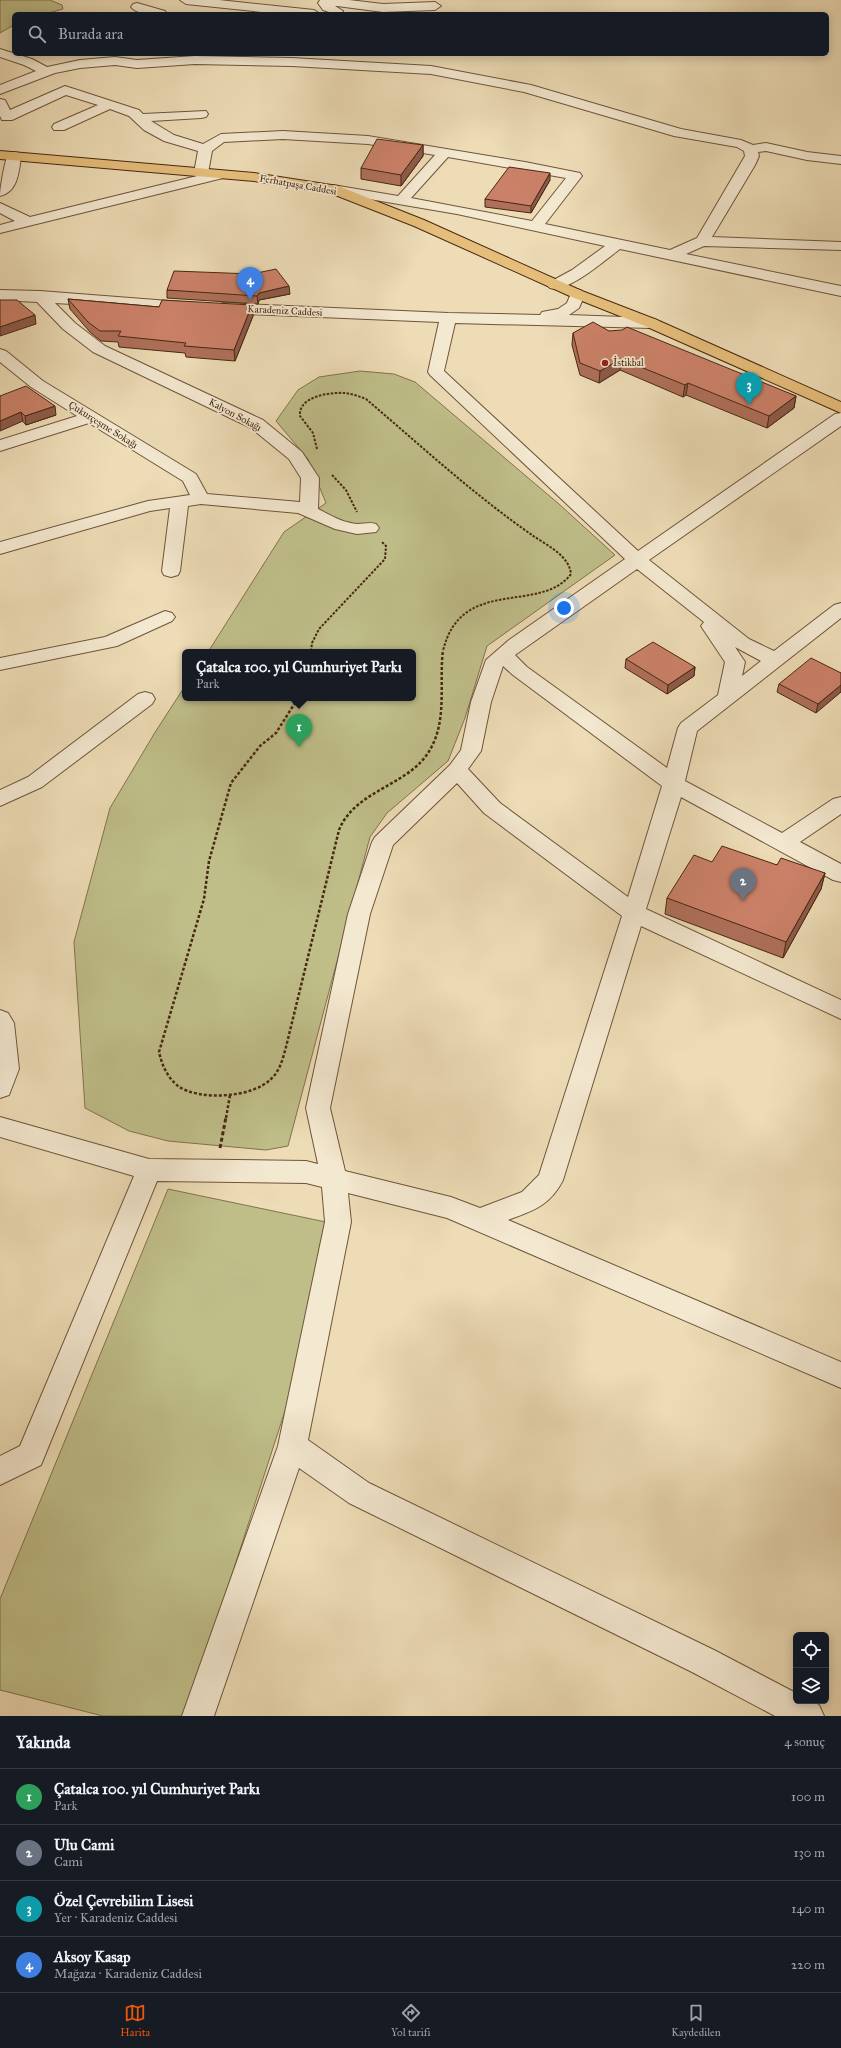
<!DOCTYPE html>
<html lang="tr">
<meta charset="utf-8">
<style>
body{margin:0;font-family:"IM FELL Great Primer",serif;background:#242831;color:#f1f3f6}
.controls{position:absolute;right:12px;bottom:12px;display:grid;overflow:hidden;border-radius:6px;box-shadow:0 2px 10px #0003}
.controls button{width:36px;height:36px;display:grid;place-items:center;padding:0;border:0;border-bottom:1px solid #363941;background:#171b24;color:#f1f3f6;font:20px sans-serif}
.you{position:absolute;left:564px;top:608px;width:14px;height:14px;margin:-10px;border:3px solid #fff;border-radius:50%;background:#1a73e8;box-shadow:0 0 0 6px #1a73e833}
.badge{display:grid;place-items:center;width:26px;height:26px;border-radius:50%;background:#ea580c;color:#fff;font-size:13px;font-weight:700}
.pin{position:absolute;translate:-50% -33px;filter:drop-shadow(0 1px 2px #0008)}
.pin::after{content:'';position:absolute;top:21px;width:14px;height:12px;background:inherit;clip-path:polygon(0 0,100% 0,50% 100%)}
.popup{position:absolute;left:182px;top:649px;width:234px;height:52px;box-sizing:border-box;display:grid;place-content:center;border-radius:6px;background:#171b24;filter:drop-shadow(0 1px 3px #0005);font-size:13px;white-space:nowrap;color:#9ea1a6}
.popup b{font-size:15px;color:#f1f3f6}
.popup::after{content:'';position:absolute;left:50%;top:100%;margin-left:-8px;border:8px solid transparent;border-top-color:#171b24}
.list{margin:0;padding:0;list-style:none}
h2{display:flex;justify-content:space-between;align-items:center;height:52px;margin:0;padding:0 16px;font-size:17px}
h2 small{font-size:13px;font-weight:400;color:#9ea1a6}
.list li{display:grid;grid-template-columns:26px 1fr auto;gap:12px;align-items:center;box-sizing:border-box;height:56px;padding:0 16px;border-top:1px solid #363941}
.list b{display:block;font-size:15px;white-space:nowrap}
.list p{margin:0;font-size:13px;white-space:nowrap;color:#9ea1a6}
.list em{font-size:13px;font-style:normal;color:#9ea1a6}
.icon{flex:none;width:22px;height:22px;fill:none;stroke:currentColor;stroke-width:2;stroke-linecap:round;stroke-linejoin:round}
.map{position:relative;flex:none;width:841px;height:1716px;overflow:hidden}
.search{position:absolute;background:#171b24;box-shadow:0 2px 10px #0003;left:12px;right:12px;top:12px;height:44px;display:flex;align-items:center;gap:10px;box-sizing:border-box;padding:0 14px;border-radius:6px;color:#9ea1a6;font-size:15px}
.sheet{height:276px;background:#171b24}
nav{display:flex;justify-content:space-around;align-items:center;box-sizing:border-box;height:56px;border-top:1px solid #363941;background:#171b24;font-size:11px;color:#9ea1a6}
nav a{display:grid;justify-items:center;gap:2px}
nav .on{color:#ea580c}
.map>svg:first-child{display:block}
</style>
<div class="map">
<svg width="841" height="1716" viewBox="0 0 841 1716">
<rect width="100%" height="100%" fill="#eddcb6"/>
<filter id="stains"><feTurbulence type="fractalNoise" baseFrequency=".005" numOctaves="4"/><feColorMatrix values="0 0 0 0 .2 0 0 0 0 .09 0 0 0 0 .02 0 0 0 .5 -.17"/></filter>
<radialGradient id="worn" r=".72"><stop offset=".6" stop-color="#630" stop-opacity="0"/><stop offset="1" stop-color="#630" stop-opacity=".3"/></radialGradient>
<g fill="#bfbe89" stroke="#83724d">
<polygon points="0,0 50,0 62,5 63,9 45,14 14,14 14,25 0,33"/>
<polygon points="360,371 394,374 415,382 559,504 615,555 487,646 465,718 448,761 387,813 370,837 288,1146 266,1150 168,1141 129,1131 85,1108 74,942 110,808 154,734 185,686 185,698 413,698 413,652 208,652 284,532 326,503 308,459 276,421 298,390 319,377"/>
<polygon points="168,1189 345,1226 186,1716 103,1716 0,1690 0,1599"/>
</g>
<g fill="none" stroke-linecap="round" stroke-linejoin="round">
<defs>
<g id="minor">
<polygon points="180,0 219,0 314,10 320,14 281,14 186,4"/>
<polygon points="320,0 349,0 383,4 435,2 441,6 435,10 383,12 337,6 335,6 343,11 341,14 328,14 329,12 323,10 318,3"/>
<path d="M137 3 165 11 167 14C157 14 138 16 131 7L133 4Z"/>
<path d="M0 49 32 59 47 67 80 60 115 57 137 60 195 56 292 58 431 66 531 85 681 129 741 140 753 145 766 143 807 152 841 156V164L807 160 766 151 758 152 759 156 755 165 712 237 841 242V250L704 246 686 254 841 286V296L620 249C605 260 568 293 550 288L547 285 550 282 572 270 605 246 457 214 328 192 326 189 328 186 333 185 398 196 435 155 368 144 283 139 224 142 212 151 208 173 218 171 223 172 225 175 223 178 0 233V225L15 221 0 213V203L30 217 197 176 194 173 198 151 164 141 144 130 129 116 110 109 64 130H54L52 127 54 124 98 105 66 95 12 120H2L0 116V99L5 100 10 110 65 86 139 110 143 114 206 111 208 114 206 117 201 118 151 121 174 135 203 144 221 134 283 131 368 136 525 162 580 173 582 176 545 224 670 250 697 238 745 156 744 151 737 147 674 136 524 92 431 74 292 66 195 64 137 68 115 65 80 68 55 73 0 94V85L36 71 24 65 0 57ZM448 157 566 178 532 221 411 198Z"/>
<path d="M14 152 19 153 21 156C19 171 18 192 0 196 0 189 5 158 9 153Z"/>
<path d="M577 289 582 291 585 294 579 308 569 315 651 318 657 320 659 323 657 326 651 328 455 323 444 371 638 551 835 414 841 413V426L649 560 749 639 774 651 834 605 841 603V618L697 731 685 781 782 833 833 799 841 797V814L800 842 841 864V882L833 880 681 797 646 909 841 1000V1019L641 926 563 1180C550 1206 532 1211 508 1220L841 1362V1388L447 1218 348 1193 351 1222 308 1440 369 1483 714 1650 796 1693V1701H812L819 1705 824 1716H775L692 1672 349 1503 299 1468 214 1716H182L278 1446 325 1222 322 1187 306 1183 157 1181 41 1465 0 1485V1456L20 1446 134 1176 0 1137V1117L149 1159 306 1161 318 1164 306 1108 348 914 372 842 375 837 450 765 461 750 471 702 486 660 509 640 625 559 430 375 428 372 439 322 223 313 218 311 215 308 218 305 223 303 448 313 540 315 542 312 558 309 567 303 572 291ZM637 569 704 622 701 626 725 662 718 695 681 723 678 728 667 768 527 667 515 655ZM735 647 761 661 742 676 745 662ZM503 666 513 675 662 786 628 897 500 803 468 769 481 751 491 702ZM457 783 484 813 622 916 539 1175 522 1192 480 1208 451 1197 345 1171 330 1108 370 914 393 845Z"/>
<path d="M0 290 40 291 195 303 198 306 195 309 190 311 55 303 75 323 105 346 263 420 302 452 319 478 318 509C330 515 343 523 357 524 364 524 370 522 376 524L379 528 376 532 357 534 335 529 298 513 201 504 188 506 180 571 178 575 171 577 164 575 162 571 170 508 150 511 0 554V542L148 501 190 495 183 481 89 423 0 451V440L77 416 31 387 0 362V349L6 351 43 381 196 474 207 494 300 502 301 478 289 459 251 428 93 352 63 329 37 302 0 300Z"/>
<polygon points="165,611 172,613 175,617 172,621 117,646 0,670 0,658 105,637"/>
<polygon points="145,692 152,694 155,699 152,704 42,787 0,806 0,790 28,777 138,694"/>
<polygon points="0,1010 8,1013 14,1023 19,1069 9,1095 0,1098"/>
</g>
<polygon id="major" points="0,151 254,173 338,186 424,220 582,291 657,320 841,402 841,413 645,326 572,297 414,226 330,193 254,181 0,159"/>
</defs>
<use href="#minor" stroke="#70543a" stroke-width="2"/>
<use href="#major" stroke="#472711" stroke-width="2"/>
<g stroke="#472711" stroke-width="2" stroke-dasharray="2.5 1.5" stroke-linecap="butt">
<path d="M317 449 313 433 300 416C298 396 331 392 345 393 352 394 359 396 366 399 420 445 473 494 532 535 546 545 569 555 571 574 540 615 461 575 443 651"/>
<polyline points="332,475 346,490 357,512"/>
<polyline points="311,651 312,643 319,629 385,559 386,546 382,542"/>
</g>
<g stroke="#472711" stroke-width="2.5" stroke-dasharray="3 2" stroke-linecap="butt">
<polyline points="311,652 311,650"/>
<path d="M298 698 276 733 260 746 231 783 209 861 204 899 159 1052C162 1065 167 1077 178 1086 199 1101 252 1098 271 1079 280 1071 283 1058 286 1047L339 830C356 788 413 786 432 746 447 717 439 681 443 650"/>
<polyline points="226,1118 230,1095"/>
</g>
<polyline stroke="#472711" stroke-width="3" stroke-dasharray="4 2.5" stroke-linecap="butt" points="220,1148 226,1117"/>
<use href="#minor" fill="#f3e8d0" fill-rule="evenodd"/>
<use href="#major" fill="#e6be7b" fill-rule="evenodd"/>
</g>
<g fill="#af6f5a" stroke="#472711">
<polygon points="423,145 423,156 401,186 361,179 361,168"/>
<polygon points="550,180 531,213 485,207 485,199"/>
<polygon points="167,290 290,294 259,300 258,304 167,298"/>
<polygon points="68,299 159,307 252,305 253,316 235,361 186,357 185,353 119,347 118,342 101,341 90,332 70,309"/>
<polygon points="609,331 796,396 794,408 767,428 686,395 683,397 620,370 599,383 580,375 572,345 573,333"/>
<polygon points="0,396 56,415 26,425"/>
<polygon points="626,659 695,667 694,676 667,694 625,668"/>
<polygon points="841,673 816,713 777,692 779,684"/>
<polygon points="712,862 777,865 825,873 821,889 783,958 665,914 667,898"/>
</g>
<g fill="#8e5a4a" stroke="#472711">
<polygon points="423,145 423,156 401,186 401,175"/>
<polygon points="550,173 550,180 531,213 531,206"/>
<polygon points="289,286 290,294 259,300 258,304 257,296 259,293"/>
<polygon points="252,305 253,316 235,361 234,350"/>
<polygon points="35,315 36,324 0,336 0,327"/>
<polygon points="621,359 620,370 599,383 600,371"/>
<polygon points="688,383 686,395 683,397 685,385"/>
<polygon points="796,396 794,408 767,428 769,416"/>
<polygon points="55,406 56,415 26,425 25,416"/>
<polygon points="21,412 23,421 0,431 0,421"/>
<polygon points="695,667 694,676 667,694 668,685"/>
<polygon points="841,685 841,692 816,713 818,704"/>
<polygon points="825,873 821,889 783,958 786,942"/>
</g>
<g fill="#cb8169" stroke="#472711">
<polygon points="377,139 423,145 401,175 361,168"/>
<polygon points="509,167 550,173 531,206 485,199"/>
<polygon points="276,269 289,286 259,293 257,296 167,290 174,271 252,274"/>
<polygon points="68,299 159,307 162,300 252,305 234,350 184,346 186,343 118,336 121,331 100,331 88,322"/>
<polygon points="0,300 17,300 35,315 0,327"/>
<polygon points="593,322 609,331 622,330 627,327 796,396 769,416 688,383 685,385 621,359 600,371 580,363 573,333"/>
<polygon points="26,386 55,406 25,416 21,412 0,421 0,396"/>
<polygon points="653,642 695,667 668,685 626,659"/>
<polygon points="811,658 841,673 841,685 818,704 779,684"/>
<polygon points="722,846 777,865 781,858 825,873 786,942 667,898 694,855 712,862"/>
</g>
<circle fill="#8f2418" stroke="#f3e8d0" stroke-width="1.5" cx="605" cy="363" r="4"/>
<g text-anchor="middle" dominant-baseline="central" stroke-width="3.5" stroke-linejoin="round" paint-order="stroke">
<g font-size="10" fill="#472711" stroke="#f3e8d0">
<text transform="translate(298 185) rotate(10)">Ferhatpaşa Caddesi</text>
<text transform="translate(285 311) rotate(3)">Karadeniz Caddesi</text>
<text transform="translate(235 415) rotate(28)">Kalyon Sokağı</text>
<text transform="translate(103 425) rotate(32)">Çukurçeşme Sokağı</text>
</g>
<g font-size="10" fill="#472711" stroke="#f3e8d0" text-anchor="start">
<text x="613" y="363">İstikbal</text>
</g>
</g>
<rect width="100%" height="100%" filter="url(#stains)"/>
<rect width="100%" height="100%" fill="url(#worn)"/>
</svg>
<div class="controls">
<button><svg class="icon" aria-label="locate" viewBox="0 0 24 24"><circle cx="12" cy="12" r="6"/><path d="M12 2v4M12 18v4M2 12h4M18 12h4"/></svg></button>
<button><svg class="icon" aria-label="layers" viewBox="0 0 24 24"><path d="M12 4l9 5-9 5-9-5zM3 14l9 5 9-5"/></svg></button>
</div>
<div class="you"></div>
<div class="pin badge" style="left:299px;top:747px;background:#2e9e5b">1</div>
<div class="popup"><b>Çatalca 100. yıl Cumhuriyet Parkı</b>Park</div>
<div class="pin badge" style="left:743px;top:901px;background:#6b7280">2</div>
<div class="pin badge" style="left:749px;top:405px;background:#0f9aa8">3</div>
<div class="pin badge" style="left:250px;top:300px;background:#3f7fe0">4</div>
<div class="search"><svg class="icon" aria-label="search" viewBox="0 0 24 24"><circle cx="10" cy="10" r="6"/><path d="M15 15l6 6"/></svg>Burada ara</div>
</div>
<section class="sheet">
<h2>Yakında<small>4 sonuç</small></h2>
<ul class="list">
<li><span class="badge" style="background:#2e9e5b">1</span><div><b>Çatalca 100. yıl Cumhuriyet Parkı</b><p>Park</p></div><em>100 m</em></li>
<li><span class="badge" style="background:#6b7280">2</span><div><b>Ulu Cami</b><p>Cami</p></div><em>130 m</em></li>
<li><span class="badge" style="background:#0f9aa8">3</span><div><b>Özel Çevrebilim Lisesi</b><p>Yer · Karadeniz Caddesi</p></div><em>140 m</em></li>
<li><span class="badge" style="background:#3f7fe0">4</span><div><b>Aksoy Kasap</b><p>Mağaza · Karadeniz Caddesi</p></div><em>220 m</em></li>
</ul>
</section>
<nav>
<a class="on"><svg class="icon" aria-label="map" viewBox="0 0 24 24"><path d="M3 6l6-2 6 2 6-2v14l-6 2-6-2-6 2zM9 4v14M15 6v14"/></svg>Harita</a>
<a><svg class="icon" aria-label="directions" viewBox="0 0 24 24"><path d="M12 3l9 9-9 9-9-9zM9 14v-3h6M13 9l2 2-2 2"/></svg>Yol tarifi</a>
<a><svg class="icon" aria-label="saved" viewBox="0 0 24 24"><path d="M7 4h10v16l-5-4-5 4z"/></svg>Kaydedilen</a>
</nav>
